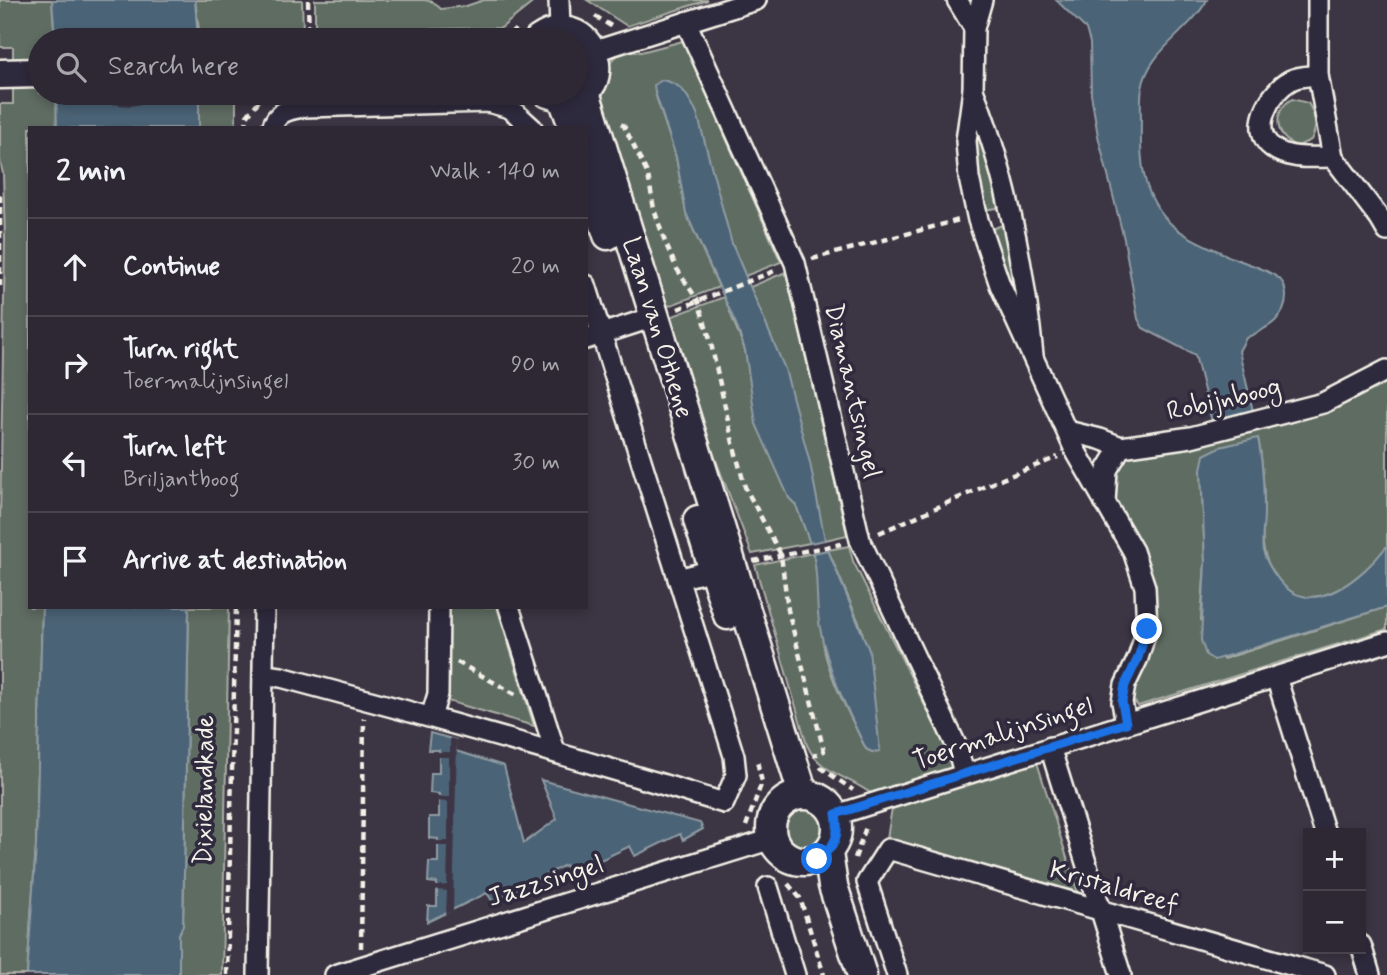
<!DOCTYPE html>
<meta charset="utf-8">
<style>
body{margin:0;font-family:Mynerve,sans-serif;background:#39343f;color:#f1f3f6}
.controls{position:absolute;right:21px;bottom:21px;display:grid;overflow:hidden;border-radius:0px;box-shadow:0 4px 10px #0003}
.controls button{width:63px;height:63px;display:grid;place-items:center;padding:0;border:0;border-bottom:2px solid #48444e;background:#2d2833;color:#f1f3f6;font:35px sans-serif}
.stop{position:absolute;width:21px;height:21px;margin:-16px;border:5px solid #1a73e8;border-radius:50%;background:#fff}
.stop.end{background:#1a73e8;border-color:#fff;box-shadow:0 2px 7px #0008}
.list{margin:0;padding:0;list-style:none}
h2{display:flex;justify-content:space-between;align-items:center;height:91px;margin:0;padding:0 28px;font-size:30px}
h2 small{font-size:23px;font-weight:400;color:#a7a6ac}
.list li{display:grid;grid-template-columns:46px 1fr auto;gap:21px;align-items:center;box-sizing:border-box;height:98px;padding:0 28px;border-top:2px solid #48444e}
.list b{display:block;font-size:26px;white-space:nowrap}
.list p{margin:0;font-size:23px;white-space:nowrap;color:#a7a6ac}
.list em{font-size:23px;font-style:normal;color:#a7a6ac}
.icon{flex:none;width:38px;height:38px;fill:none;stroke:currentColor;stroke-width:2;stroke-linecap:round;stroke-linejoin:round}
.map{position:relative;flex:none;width:1387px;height:975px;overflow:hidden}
.search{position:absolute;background:#2d2833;box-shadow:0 4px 10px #0003;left:28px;top:28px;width:560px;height:77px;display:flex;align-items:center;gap:18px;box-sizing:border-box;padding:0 24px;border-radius:38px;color:#a7a6ac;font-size:26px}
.panel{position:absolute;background:#2d2833;box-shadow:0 4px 10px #0003;left:28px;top:126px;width:560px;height:483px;border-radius:0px}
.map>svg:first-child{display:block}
</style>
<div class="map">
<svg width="1387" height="975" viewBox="0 0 1387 975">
<rect width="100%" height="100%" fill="#3c3544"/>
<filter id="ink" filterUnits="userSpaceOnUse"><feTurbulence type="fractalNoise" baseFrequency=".0143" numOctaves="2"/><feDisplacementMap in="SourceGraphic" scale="14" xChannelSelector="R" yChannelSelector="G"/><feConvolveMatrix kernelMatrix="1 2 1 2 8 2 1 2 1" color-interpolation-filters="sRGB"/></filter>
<g filter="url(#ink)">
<g fill="#5f6c62" stroke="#aaaea5" stroke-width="2">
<polygon points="0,0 52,0 55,40 40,40 40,93 56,93 57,128 30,128 30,607 42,607 36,846 27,975 0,975 0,520 5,239 3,174 0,160 0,104 13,104 13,47 0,47"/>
<polygon points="195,0 302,0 303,31 265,40 245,38 200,39"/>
<polygon points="315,0 425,0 433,2 441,9 466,6 484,0 536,0 501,28 315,31"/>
<polygon points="587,0 708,0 627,26"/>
<polygon points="683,41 781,262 745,276 732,244 655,93 676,157 686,213 719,287 658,310 596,94 612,60 623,51 641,52"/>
<polygon points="236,98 236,128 199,128 199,99"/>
<path d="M1292 99 1308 103C1316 116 1318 127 1311 140L1298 146C1275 140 1271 111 1292 99Z"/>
<polygon points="977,139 983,140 1000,205 997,208 982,210 974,141"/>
<polygon points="1002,225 1004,225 1021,319 989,230"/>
<polygon points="786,272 847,535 825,540 750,287"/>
<polygon points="724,297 745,350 752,385 789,498 796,505 810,543 752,554 662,320"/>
<path d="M1387 378V546C1364 576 1311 623 1278 579 1272 571 1266 561 1264 551 1261 538 1263 521 1264 508 1264 484 1263 462 1258 438L1201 469 1205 562 1201 620 1223 659 1387 607V629L1138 706 1133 700 1131 689 1150 634 1113 504 1114 471 1122 460 1138 451Z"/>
<path d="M849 546 853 561 956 768 873 795C851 777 820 774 807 745L755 565 813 553C821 587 818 627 826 657 835 689 852 719 866 749L872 752 880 751 862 630 828 550Z"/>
<polygon points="189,607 229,607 222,975 179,975 179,934 183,925"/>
<polygon points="446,607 497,607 534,726 444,700"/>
<polygon points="1036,759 1079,896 887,838 892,808"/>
<circle cx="805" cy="826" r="20"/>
</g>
<g fill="#4c6476" stroke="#8f9ca4" stroke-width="2">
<polygon points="52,0 195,0 198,40 55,40"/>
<path d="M1056 0H1207C1189 33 1148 50 1142 89 1140 99 1141 111 1141 121 1140 158 1141 193 1168 221 1183 237 1209 246 1228 256 1244 263 1263 267 1277 277 1284 281 1285 288 1286 295 1287 320 1265 329 1246 338L1239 351 1253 411 1212 422 1195 355 1143 328 1138 319 1124 239 1098 136 1091 94 1090 43 1086 29Z"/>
<path d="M662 80C683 84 687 95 697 113L732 244 785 369 810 463 825 540 810 543 796 505 789 498 756 424 745 350 736 324 686 213 676 157 655 92 654 85Z"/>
<polygon points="56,93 199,93 199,128 57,128"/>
<path d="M1258 438C1263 463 1264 488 1264 513 1264 525 1261 539 1263 551 1266 561 1272 571 1278 579 1311 623 1364 576 1387 546V607L1214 660 1206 655 1201 640 1205 562 1201 469 1204 455 1220 447Z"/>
<path d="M828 550 869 650 880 751 872 752 866 749C847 710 828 671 820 628 815 604 819 578 813 553Z"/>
<polygon points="42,607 189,607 183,925 179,934 179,975 27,975 36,846"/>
<polygon points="430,733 456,740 456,751 504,766 524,843 557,819 541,780 700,823 703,829 683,840 680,834 635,856 630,846 571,874 565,865 493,902 487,893 427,922 428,906 437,906 437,883 428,882 429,862 438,862 438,839 429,838 429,817 439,817 439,794 430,793 431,773 439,773 439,750 428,750"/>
</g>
<g fill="#3c3544">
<polygon points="53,93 202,93 203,98 165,99 131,106 90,102 53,102"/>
<polygon points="450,738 457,740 453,911 446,914 447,891 435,890 435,886 447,885 448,846 436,846 436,841 448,841 448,802 436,801 437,797 449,797 449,757 437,757 438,752 450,752"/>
</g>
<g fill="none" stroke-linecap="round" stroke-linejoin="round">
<defs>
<g id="street">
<polyline points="559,0 560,29"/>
<polyline points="957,0 974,28"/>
<polyline points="1318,0 1318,75 1333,157 1380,219 1387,231"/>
<polyline points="686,22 795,263 860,540 957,747 964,773"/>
<polyline points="595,51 756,0"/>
<path d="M1318 75C1310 76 1298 76 1291 80 1270 91 1248 131 1273 148 1289 160 1314 157 1333 157"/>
<polyline points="973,90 974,28 982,0"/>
<path d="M272 128C277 111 288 110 304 107L488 102 510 108 532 128"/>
<polyline points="586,339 654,317"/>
<path d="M1033 355C1024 265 1007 174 973 90L966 141 969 178 978 220 1000 285 1075 450 1133 551 1145 587 1147 629 1138 658 1125 685 1122 702 1126 723"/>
<polyline points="1067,431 1100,439 1121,447 1191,437 1323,403 1387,370"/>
<polyline points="1105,503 1107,470 1121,447"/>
<polyline points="678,579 725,567"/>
<polyline points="509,607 555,751"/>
<path d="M264 675 281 677C429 716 577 758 724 803L736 775 734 756 586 285"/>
<polyline points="1276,677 1325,833"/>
<polyline points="431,717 438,694 439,607"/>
<polyline points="1050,747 1121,975"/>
<polyline points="836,815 1387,642"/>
<polyline points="768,887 795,975"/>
<polyline points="1361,945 1370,975"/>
<polyline points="258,975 264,607"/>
<polyline points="335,975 772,839"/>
<polyline points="897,975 867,882 888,849 1325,975"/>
</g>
<g id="secondary">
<path d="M539 40C595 0 627 114 548 93"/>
<polyline points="0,74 40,73"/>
<polyline points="584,89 803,794"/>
<polyline points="562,96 574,128"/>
<polyline points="586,167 608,235"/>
<polyline points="698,520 728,615"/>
<circle cx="804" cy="828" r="33"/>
<polyline points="828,853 833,886 862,975"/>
</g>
</defs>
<use href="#street" stroke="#f4f1e8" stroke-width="24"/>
<use href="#secondary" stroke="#f4f1e8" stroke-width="33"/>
<g stroke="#f4f1e8" stroke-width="4.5" stroke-dasharray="7 5" stroke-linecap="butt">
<polyline points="308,0 309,40"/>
<polyline points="595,16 611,26"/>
<path d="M427 40C453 40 497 46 517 29"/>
<polyline points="621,124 624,126 648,175 654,209 665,242 677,269 698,301 710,339 733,443 745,487 781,555 788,610 824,751 813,756"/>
<polyline points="246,128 247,116 265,93"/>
<polyline points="0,195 0,289"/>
<polyline points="812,259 959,220"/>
<polyline points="678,309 777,270"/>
<polyline points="879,533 997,481 1058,457"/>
<polyline points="753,561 841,544"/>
<polyline points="457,662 517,695"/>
<polyline points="820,767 853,790"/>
<polyline points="746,826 762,782 757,761"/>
<polyline points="855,858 866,827"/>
<polyline points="788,884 800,898 824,975"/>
<polyline points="361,948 364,718"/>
<polyline points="227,975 236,607"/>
</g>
<use href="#street" stroke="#2f2a3d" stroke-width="19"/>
<use href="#secondary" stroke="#2f2a3d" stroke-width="28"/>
</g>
</g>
<g fill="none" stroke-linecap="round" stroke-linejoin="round" filter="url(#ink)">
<path stroke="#1a73e8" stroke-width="9" d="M817 859C835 848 840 835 836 814L1126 723 1122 702 1125 685 1138 658 1147 629"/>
</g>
<g text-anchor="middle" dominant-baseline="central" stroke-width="7" stroke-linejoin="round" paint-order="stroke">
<g font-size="26" fill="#f4f1e8" stroke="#2f2a3d">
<text transform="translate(657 328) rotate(73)">Laan van Othene</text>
<text transform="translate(852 391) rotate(77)">Diamantsingel</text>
<text transform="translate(1224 400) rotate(-13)">Robijnboog</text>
<text transform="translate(1003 734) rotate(-18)">Toermalijnsingel</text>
<text transform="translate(205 790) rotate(-89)">Dixielandkade</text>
<text transform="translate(546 882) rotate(-17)">Jazzsingel</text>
<text transform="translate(1114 888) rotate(16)">Kristaldreef</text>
</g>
</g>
</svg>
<div class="controls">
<button>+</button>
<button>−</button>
</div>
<div class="stop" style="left:817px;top:859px"></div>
<div class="stop end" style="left:1147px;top:629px"></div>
<div class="search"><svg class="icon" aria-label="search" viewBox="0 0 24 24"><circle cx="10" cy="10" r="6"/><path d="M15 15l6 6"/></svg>Search here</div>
<section class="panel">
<h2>2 min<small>Walk · 140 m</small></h2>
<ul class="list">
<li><svg class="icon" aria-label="ahead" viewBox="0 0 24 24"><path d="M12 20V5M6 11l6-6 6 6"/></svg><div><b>Continue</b></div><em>20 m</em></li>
<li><svg class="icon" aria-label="right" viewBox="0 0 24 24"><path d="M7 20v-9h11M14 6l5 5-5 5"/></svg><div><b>Turn right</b><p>Toermalijnsingel</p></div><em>90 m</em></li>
<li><svg class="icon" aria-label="left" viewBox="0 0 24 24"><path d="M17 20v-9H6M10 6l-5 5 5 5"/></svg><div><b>Turn left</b><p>Briljantboog</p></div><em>30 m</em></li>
<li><svg class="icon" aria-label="arrive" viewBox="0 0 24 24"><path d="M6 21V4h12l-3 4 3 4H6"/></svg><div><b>Arrive at destination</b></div></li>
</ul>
</section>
</div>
